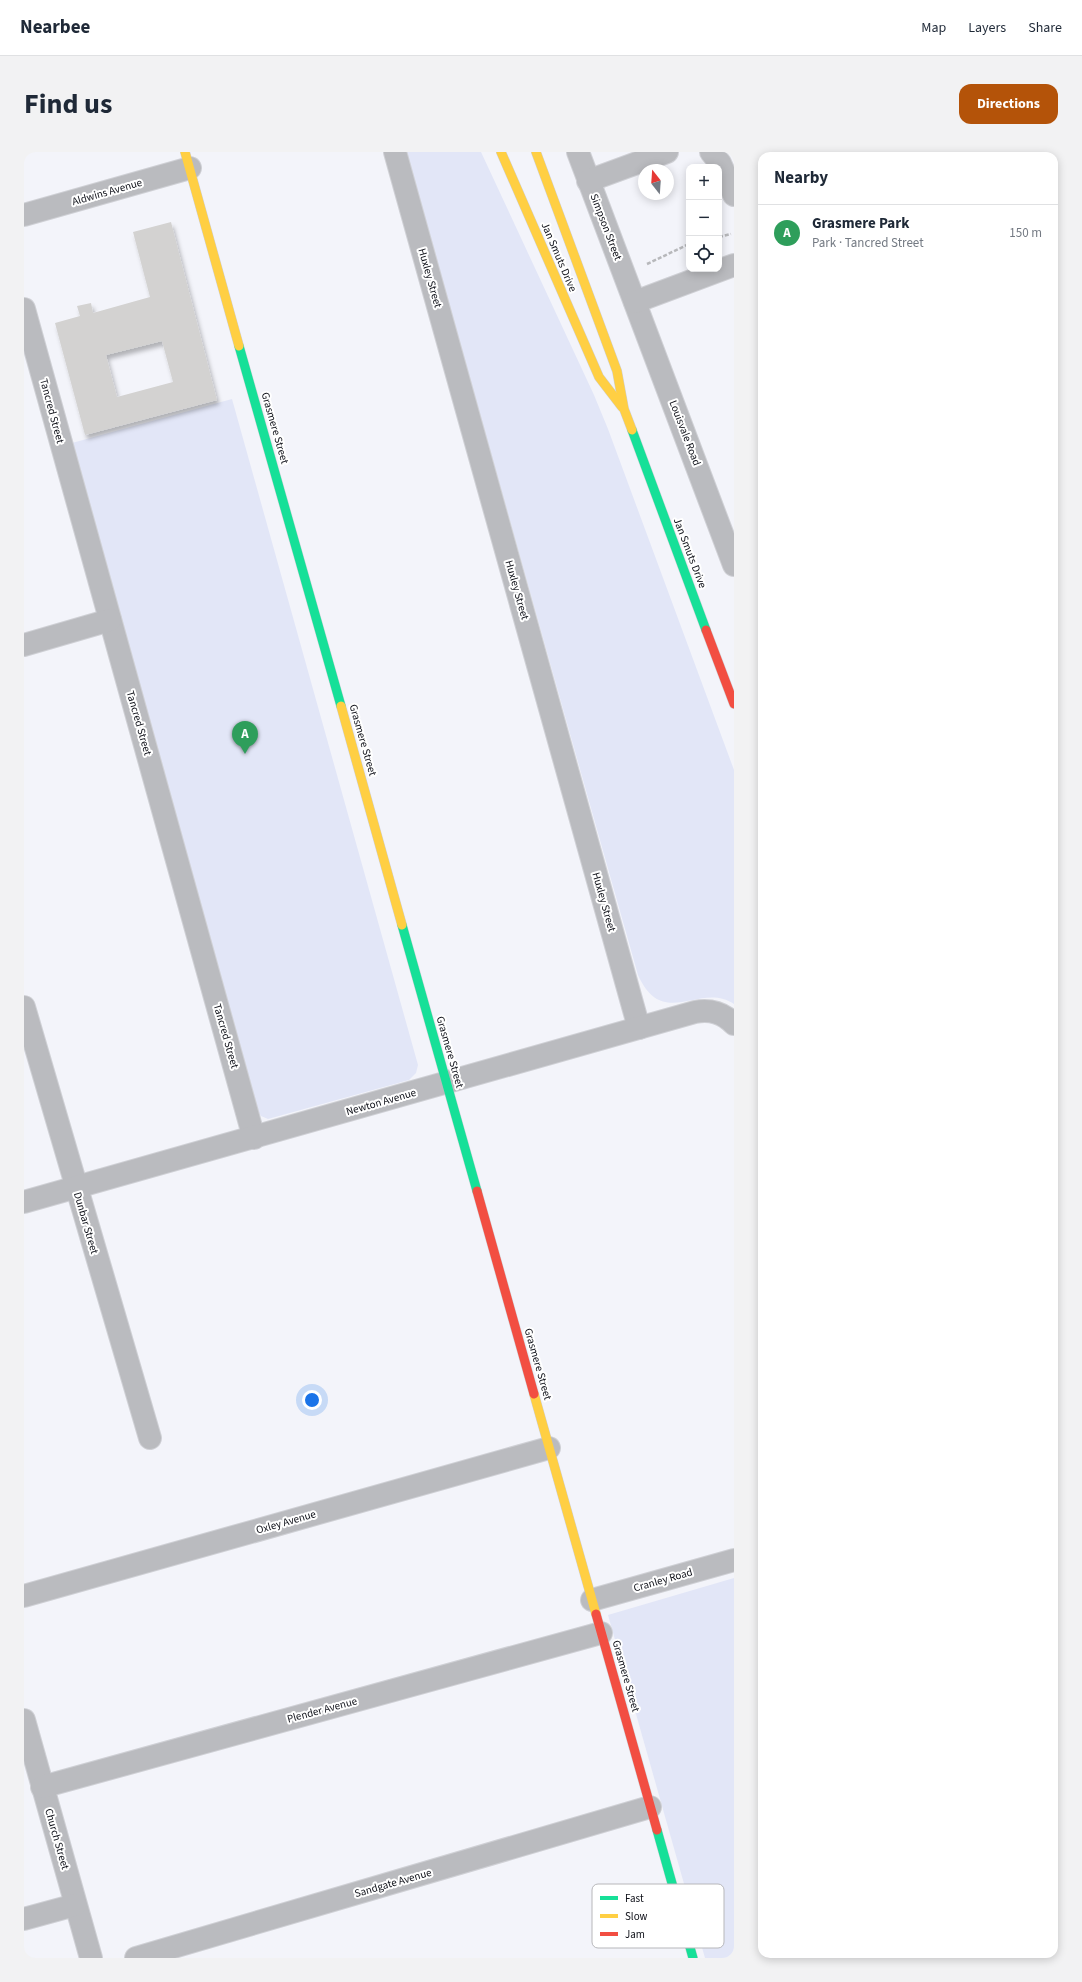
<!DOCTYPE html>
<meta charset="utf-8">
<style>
body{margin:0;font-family:"Source Sans 3",sans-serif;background:#f2f2f3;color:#1f2937}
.controls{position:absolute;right:12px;top:12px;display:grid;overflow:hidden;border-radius:8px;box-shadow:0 2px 10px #0003}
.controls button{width:36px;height:36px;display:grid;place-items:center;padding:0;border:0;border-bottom:1px solid #e0e1e3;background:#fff;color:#1f2937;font:20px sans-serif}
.compass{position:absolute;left:614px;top:12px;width:36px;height:36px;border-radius:50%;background:#fff;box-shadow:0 2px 10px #0003;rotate:343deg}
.you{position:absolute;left:288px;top:1248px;width:14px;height:14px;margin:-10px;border:3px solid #fff;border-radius:50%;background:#1a73e8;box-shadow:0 0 0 6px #1a73e833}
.badge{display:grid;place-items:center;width:26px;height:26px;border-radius:50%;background:#b45309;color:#fff;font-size:13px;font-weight:700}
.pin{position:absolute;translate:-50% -33px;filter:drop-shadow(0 1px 2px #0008)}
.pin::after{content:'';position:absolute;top:21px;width:14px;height:12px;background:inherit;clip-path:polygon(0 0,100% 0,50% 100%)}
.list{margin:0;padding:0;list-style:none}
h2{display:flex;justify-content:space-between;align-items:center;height:52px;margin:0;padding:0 16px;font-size:17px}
h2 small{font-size:13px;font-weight:400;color:#747a83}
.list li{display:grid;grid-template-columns:26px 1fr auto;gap:12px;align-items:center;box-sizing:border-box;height:56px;padding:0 16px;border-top:1px solid #e0e1e3}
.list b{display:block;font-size:15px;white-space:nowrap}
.list p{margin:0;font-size:13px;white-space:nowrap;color:#747a83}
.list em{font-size:13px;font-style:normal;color:#747a83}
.icon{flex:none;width:22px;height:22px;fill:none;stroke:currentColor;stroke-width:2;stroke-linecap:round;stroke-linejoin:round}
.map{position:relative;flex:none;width:710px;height:1806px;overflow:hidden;border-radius:12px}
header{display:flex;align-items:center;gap:24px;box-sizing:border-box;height:56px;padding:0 20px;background:#fff;border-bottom:1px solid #e0e1e3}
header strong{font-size:19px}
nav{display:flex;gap:22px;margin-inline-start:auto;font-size:14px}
.intro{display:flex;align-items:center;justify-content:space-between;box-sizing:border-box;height:96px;padding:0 24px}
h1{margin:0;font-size:28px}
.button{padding:10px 18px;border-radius:12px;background:#b45309;color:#fff;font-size:14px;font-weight:700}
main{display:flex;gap:24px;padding:0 24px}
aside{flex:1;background:#fff;border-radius:12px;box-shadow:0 2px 10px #0003}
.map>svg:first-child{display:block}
</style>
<header>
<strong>Nearbee</strong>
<nav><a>Map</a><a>Layers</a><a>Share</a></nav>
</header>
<div class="intro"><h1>Find us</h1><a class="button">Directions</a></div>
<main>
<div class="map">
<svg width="710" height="1806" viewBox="0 0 710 1806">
<defs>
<filter id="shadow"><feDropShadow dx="2.5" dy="4.5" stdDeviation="2" flood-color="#0004"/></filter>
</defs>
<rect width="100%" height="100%" fill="#f3f4fa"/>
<g fill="#e2e6f7">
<path d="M382 0H457L570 243 584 277 710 618V852C676 829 639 879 614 823Z"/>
<polygon points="208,247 394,913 392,921 385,928 244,967 237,964 235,961 48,291"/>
<polygon points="710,1426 710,1806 681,1806 584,1463"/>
</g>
<path fill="#d3d2d1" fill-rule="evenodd" filter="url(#shadow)" d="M147 70 193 248 61 283 31 171 56 164 53 154 67 151 69 161 126 145 109 80ZM138 189 149 230 93 245 82 203Z"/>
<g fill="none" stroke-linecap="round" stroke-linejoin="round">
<defs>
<g id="street">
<polyline points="371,0 615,876"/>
<polyline points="554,0 710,413"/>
<polyline points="687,0 696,11 710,43"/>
<polyline points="564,29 643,0"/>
<polyline points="0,63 166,16"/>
<polyline points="611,150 710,113"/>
<polyline points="0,157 230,986"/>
<polyline points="0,493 86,468"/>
<polyline points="0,855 126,1286"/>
<path d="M0 1050 671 860C687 857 699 861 710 872"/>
<polyline points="0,1444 525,1296"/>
<polyline points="568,1448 710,1408"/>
<polyline points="0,1568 67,1806"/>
<polyline points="18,1635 577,1481"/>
<polyline points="0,1767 51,1753"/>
<polyline points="112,1806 626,1655"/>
</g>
<g id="fast">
<polyline points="215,194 317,554"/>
<polyline points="608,278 682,478"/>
<polyline points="378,773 453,1039"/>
<polyline points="633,1678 669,1806"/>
</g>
<g id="slow">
<polyline points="161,0 215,194"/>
<polyline points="477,0 575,225 598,255"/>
<polyline points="512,0 593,219 600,257 608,278"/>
<polyline points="317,554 378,773"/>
<polyline points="510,1242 572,1462"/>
</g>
<g id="jam">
<polyline points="682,478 710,552"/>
<polyline points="453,1039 510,1242"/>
<polyline points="572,1462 633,1678"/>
</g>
</defs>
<use href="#street" stroke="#cfd0d5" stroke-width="24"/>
<use href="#fast" stroke="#cfd0d5" stroke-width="10"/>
<use href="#slow" stroke="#cfd0d5" stroke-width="10"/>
<use href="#jam" stroke="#cfd0d5" stroke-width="10"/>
<g stroke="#b7b8bb" stroke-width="2.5" stroke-dasharray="4 2" stroke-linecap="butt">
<polyline points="695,85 707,82"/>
<polyline points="623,112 665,92"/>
</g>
<use href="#street" stroke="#babbbf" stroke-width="22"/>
<use href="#fast" stroke="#16e098" stroke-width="9"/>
<use href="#slow" stroke="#ffcf43" stroke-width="9"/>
<use href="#jam" stroke="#f24e42" stroke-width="9"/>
</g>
<g text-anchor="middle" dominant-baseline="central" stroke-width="4" stroke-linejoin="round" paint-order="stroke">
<g font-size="11" fill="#0e1018" stroke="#fff">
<text transform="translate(83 40) rotate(-16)">Aldwins Avenue</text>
<text transform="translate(582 75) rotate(69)">Simpson Street</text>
<text transform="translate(535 105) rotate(67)">Jan Smuts Drive</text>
<text transform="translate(406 126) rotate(74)">Huxley Street</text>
<text transform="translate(28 259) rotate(75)">Tancred Street</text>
<text transform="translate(251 276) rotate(74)">Grasmere Street</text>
<text transform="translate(661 281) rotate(69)">Louisvale Road</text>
<text transform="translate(666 401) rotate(69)">Jan Smuts Drive</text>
<text transform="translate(493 438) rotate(74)">Huxley Street</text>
<text transform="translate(115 571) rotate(74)">Tancred Street</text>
<text transform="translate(339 588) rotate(74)">Grasmere Street</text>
<text transform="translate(580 750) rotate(74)">Huxley Street</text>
<text transform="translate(202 884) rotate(74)">Tancred Street</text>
<text transform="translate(426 900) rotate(74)">Grasmere Street</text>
<text transform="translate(357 950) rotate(-16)">Newton Avenue</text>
<text transform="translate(62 1071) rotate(74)">Dunbar Street</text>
<text transform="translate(514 1212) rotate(74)">Grasmere Street</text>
<text transform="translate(262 1370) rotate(-16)">Oxley Avenue</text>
<text transform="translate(639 1428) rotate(-16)">Cranley Road</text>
<text transform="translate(602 1524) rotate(74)">Grasmere Street</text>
<text transform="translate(298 1558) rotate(-15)">Plender Avenue</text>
<text transform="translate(33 1687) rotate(74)">Church Street</text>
<text transform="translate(369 1731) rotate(-16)">Sandgate Avenue</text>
</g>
</g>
<rect x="568" y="1732" width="132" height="64" rx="6" fill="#fff" stroke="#b7b7ba" stroke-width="1"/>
<rect x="576" y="1744" width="18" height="4" fill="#16e098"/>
<rect x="576" y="1762" width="18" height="4" fill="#ffcf43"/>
<rect x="576" y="1780" width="18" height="4" fill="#f24e42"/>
<g font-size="11" fill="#0e1018">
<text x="601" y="1750">Fast</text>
<text x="601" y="1768">Slow</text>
<text x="601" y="1786">Jam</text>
</g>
</svg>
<div class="controls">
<button>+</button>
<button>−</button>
<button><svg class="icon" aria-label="locate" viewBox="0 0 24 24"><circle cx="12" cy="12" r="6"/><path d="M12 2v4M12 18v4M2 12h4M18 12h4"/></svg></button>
</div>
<svg class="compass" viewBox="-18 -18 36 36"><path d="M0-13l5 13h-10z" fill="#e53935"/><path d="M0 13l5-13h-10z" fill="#747a83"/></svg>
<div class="you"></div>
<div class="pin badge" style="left:221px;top:602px;background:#2e9e5b">A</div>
</div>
<aside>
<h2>Nearby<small></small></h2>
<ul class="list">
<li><span class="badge" style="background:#2e9e5b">A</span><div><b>Grasmere Park</b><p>Park · Tancred Street</p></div><em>150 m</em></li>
</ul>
</aside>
</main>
